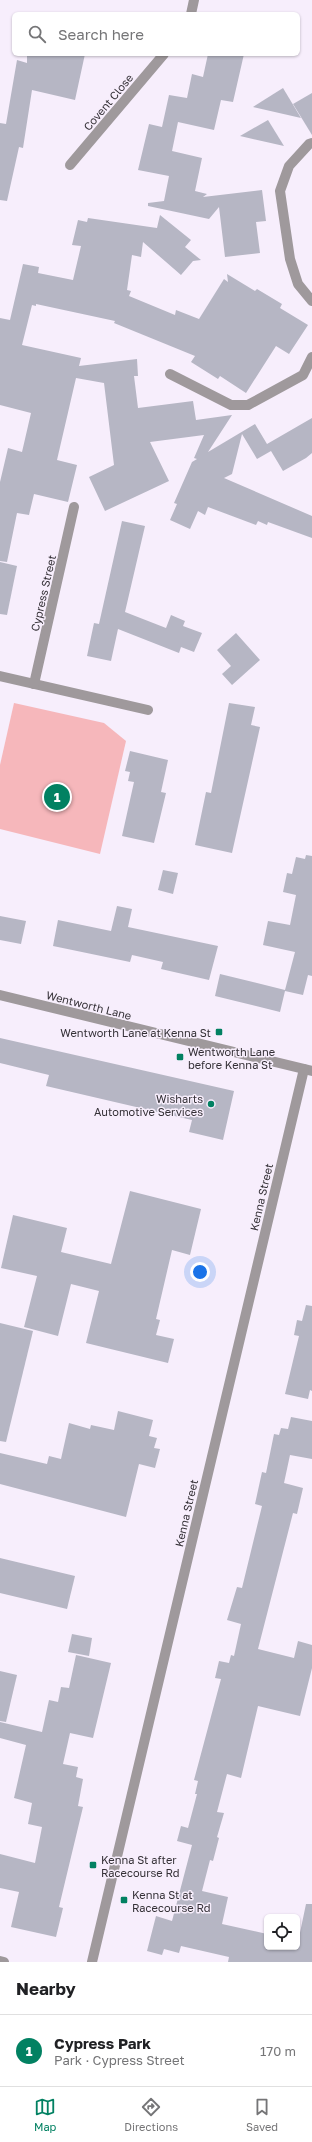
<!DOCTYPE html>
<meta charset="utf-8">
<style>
body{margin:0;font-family:"Golos Text",sans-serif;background:#f2f2f2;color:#202124}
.controls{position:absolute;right:12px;bottom:12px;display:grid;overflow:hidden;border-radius:6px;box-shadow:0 1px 3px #0004}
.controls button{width:36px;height:36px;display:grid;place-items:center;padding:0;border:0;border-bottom:1px solid #e0e0e0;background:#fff;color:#202124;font:20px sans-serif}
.you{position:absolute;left:200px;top:1272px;width:14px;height:14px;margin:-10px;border:3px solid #fff;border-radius:50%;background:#1a73e8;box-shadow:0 0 0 6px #1a73e833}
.badge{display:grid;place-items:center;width:26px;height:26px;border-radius:50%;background:#028162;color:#fff;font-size:13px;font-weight:700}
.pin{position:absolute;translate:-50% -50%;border:2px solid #fff;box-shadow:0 1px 4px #0006}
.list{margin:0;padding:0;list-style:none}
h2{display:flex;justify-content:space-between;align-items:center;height:52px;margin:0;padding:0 16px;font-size:17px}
h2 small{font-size:13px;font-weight:400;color:#757577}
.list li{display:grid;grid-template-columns:26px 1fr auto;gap:12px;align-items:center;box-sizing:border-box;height:72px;padding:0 16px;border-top:1px solid #e0e0e0}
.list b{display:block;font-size:15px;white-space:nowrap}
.list p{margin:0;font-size:13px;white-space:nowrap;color:#757577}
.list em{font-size:13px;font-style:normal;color:#757577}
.icon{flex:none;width:22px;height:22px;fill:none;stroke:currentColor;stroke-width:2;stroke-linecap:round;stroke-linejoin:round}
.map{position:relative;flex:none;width:312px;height:1962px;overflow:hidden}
.search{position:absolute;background:#fff;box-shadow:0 1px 3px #0004;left:12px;right:12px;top:12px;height:44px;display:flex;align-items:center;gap:10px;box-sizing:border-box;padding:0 14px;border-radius:6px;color:#757577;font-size:15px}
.sheet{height:124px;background:#fff}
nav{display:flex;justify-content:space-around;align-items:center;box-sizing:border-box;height:56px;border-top:1px solid #e0e0e0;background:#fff;font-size:11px;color:#757577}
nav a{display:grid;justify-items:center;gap:2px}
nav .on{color:#028162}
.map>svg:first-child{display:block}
</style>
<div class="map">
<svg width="312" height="1962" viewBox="0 0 312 1962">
<rect width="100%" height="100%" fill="#f7eefc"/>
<polygon fill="#f6b7bb" points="14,703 104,723 126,741 100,854 0,829 0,765"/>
<g fill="#b6b6c4">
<polygon points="27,54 85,54 75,100 32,90 23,148 19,147 7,201 0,200 0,123 6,124 17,60 27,63"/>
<polygon points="208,54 244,54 233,102 221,100 214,130 178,122 172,151 202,158 195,191 207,194 203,197 262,190 266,221 256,222 260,253 225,257 219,207 209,219 148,206 148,203 164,201 169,176 138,170 149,124 162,127 169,95 187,98 192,74 203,77"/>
<polygon points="283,88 301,118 253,107"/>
<polygon points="312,93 312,135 293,104"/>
<polygon points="268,120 284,146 240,136"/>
<polygon points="160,215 191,240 185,247 201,260 193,261 181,275 143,242 141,257 132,255 127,290 131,291 129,296 175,315 176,310 199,319 224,279 228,282 227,274 255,291 257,289 282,304 280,308 308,325 289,354 276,346 246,393 220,376 218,379 191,362 195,356 114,323 115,321 36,304 36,306 32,305 22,345 81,358 79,366 137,359 138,376 134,376 138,408 193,401 196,420 232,415 208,452 255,424 267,444 312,418 312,453 306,458 283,471 271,451 257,459 242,434 232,474 224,478 312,516 312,538 268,522 267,525 258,521 256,525 208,507 205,515 198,511 190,529 170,520 177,504 174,503 192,462 197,459 194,458 204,435 150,442 169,481 105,511 89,477 114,465 104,383 76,378 57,460 77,465 68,502 34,494 29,515 17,513 7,562 0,561 0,482 8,448 22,452 31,413 0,405 0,318 10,320 23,264 39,267 38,273 73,280 81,246 72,245 78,220 87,222 88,218 157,228"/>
<polygon points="122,521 145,526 125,612 166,628 171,615 185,621 183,626 202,633 194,652 181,647 179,653 118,629 111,661 87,656 94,623 99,624"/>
<polygon points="0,562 17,566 7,615 0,614"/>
<polygon points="236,633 260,660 232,685 222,674 231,666 217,650"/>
<polygon points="229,703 255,707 251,725 260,727 232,853 195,845 206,792 211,793"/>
<polygon points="130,751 168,760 161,792 166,793 154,843 122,836 134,782 128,781 130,772 125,771"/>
<polygon points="306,855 312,856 312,976 308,975 303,995 285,991 280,1012 215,996 220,974 285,990 295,952 263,945 268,921 290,925 296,895 283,892 287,873 292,874 296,857 305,859"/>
<polygon points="163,870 178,873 173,894 158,890"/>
<polygon points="117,906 132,909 128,927 218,946 209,980 161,969 163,962 132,955 130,962 53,946 58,920 111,931"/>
<polygon points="0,916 26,921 21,944 0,940"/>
<polygon points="0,1038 234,1091 223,1140 189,1132 192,1120 46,1086 49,1075 0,1063"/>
<polygon points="130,1191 201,1209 190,1255 172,1250 156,1319 160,1320 156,1335 174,1339 168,1363 86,1343 99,1291 71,1284 58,1336 24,1327 37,1276 1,1268 13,1215 67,1228 61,1252 111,1264"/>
<polygon points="306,1305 312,1306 312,1391 310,1390 308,1399 285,1394 299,1336 294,1335 297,1320 302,1321"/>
<polygon points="0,1323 33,1331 6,1442 0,1441"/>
<polygon points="118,1411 153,1420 149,1436 157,1438 154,1448 160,1449 155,1468 139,1464 126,1517 0,1484 0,1453 47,1464 49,1456 61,1459 69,1423 90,1429 91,1425 114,1430"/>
<polygon points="291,1417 312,1421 312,1459 290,1455 284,1483 303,1488 297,1514 293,1513 258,1649 294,1658 298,1641 312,1645 312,1668 300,1716 258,1706 241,1778 227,1774 217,1812 224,1813 217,1837 219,1838 213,1861 210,1860 202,1891 228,1897 222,1924 267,1934 267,1947 297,1947 306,1904 312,1904 312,1962 228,1962 229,1957 181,1946 179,1953 164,1949 162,1955 147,1951 156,1916 172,1921 192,1845 177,1841 181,1826 188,1828 197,1794 195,1794 198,1781 194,1780 221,1679 215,1678 219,1661 229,1663 231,1655 234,1656 241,1624 227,1620 237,1587 242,1588 262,1506 255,1504 262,1472 266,1473 274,1434 279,1435 281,1428 288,1429"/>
<polygon points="0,1558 75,1576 67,1609 0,1593"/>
<polygon points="72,1634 92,1638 89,1656 68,1652"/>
<polygon points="76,1655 111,1663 93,1738 70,1733 63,1764 78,1767 76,1777 83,1779 78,1806 83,1807 59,1907 63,1908 56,1937 11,1927 19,1892 0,1888 0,1854 35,1863 42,1827 28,1824 32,1803 14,1798 26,1745 0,1738 0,1722 42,1732 49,1700 58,1702 61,1687 69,1688"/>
<polygon points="0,1671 17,1675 6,1722 0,1721"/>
</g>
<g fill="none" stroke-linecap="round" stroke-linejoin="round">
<g stroke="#9f999c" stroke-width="10">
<polyline points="312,143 309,144 289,166 280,191 290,259 298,284 312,301"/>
<polyline points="170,374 231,405 248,405 303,375 312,357"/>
</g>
<g stroke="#9f999c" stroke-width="10">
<polyline points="191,14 194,0"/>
<polyline points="70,165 164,54"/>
<polyline points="0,676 148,710"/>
<polyline points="34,684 74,507"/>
<polyline points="0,995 312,1071"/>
<polyline points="92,1962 304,1069"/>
</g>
<polyline stroke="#9f999c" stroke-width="10" points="0,1961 4,1962"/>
</g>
<g fill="#028162" stroke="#f7eefc" stroke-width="1.5">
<rect x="215" y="1028" width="8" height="8" rx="2"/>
<rect x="176" y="1053" width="8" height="8" rx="2"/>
<circle cx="211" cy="1104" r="4"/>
<rect x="89" y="1861" width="8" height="8" rx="2"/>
<rect x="120" y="1896" width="8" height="8" rx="2"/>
</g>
<g text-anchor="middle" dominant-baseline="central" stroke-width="3" stroke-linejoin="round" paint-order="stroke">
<g font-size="11" fill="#353137" stroke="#f7eefc">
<text transform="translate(108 102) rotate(-50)">Covent Close</text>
<text transform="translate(43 593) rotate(-77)">Cypress Street</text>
<text transform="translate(89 1005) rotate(14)">Wentworth Lane</text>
<text transform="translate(261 1197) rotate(-77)">Kenna Street</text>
<text transform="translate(186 1513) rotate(-77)">Kenna Street</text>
</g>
<g font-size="11" fill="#353137" stroke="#f7eefc" text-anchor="start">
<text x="211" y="1032" text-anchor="end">Wentworth Lane at Kenna St</text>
<text x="188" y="1051">Wentworth Lane<tspan x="188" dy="13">before Kenna St</tspan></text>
<text x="203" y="1098" text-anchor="end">Wisharts<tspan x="203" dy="13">Automotive Services</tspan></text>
<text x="101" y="1859">Kenna St after<tspan x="101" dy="13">Racecourse Rd</tspan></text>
<text x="132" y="1894">Kenna St at<tspan x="132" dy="13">Racecourse Rd</tspan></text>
</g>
</g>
</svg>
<div class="controls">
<button><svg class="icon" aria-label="locate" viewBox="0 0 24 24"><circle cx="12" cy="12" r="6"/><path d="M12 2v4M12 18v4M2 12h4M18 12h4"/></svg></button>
</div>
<div class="you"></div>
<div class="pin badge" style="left:57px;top:797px">1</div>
<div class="search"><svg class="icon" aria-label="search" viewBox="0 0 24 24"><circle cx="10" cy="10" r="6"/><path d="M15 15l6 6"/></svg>Search here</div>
</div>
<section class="sheet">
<h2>Nearby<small></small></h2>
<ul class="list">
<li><span class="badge">1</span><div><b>Cypress Park</b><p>Park · Cypress Street</p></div><em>170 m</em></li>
</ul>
</section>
<nav>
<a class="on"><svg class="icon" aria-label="map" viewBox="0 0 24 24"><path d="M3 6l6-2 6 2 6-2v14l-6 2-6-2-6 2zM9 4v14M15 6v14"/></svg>Map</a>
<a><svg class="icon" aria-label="directions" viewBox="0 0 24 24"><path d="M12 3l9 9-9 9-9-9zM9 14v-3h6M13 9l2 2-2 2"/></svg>Directions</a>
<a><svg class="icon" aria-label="saved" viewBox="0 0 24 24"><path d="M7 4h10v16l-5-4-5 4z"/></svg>Saved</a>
</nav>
